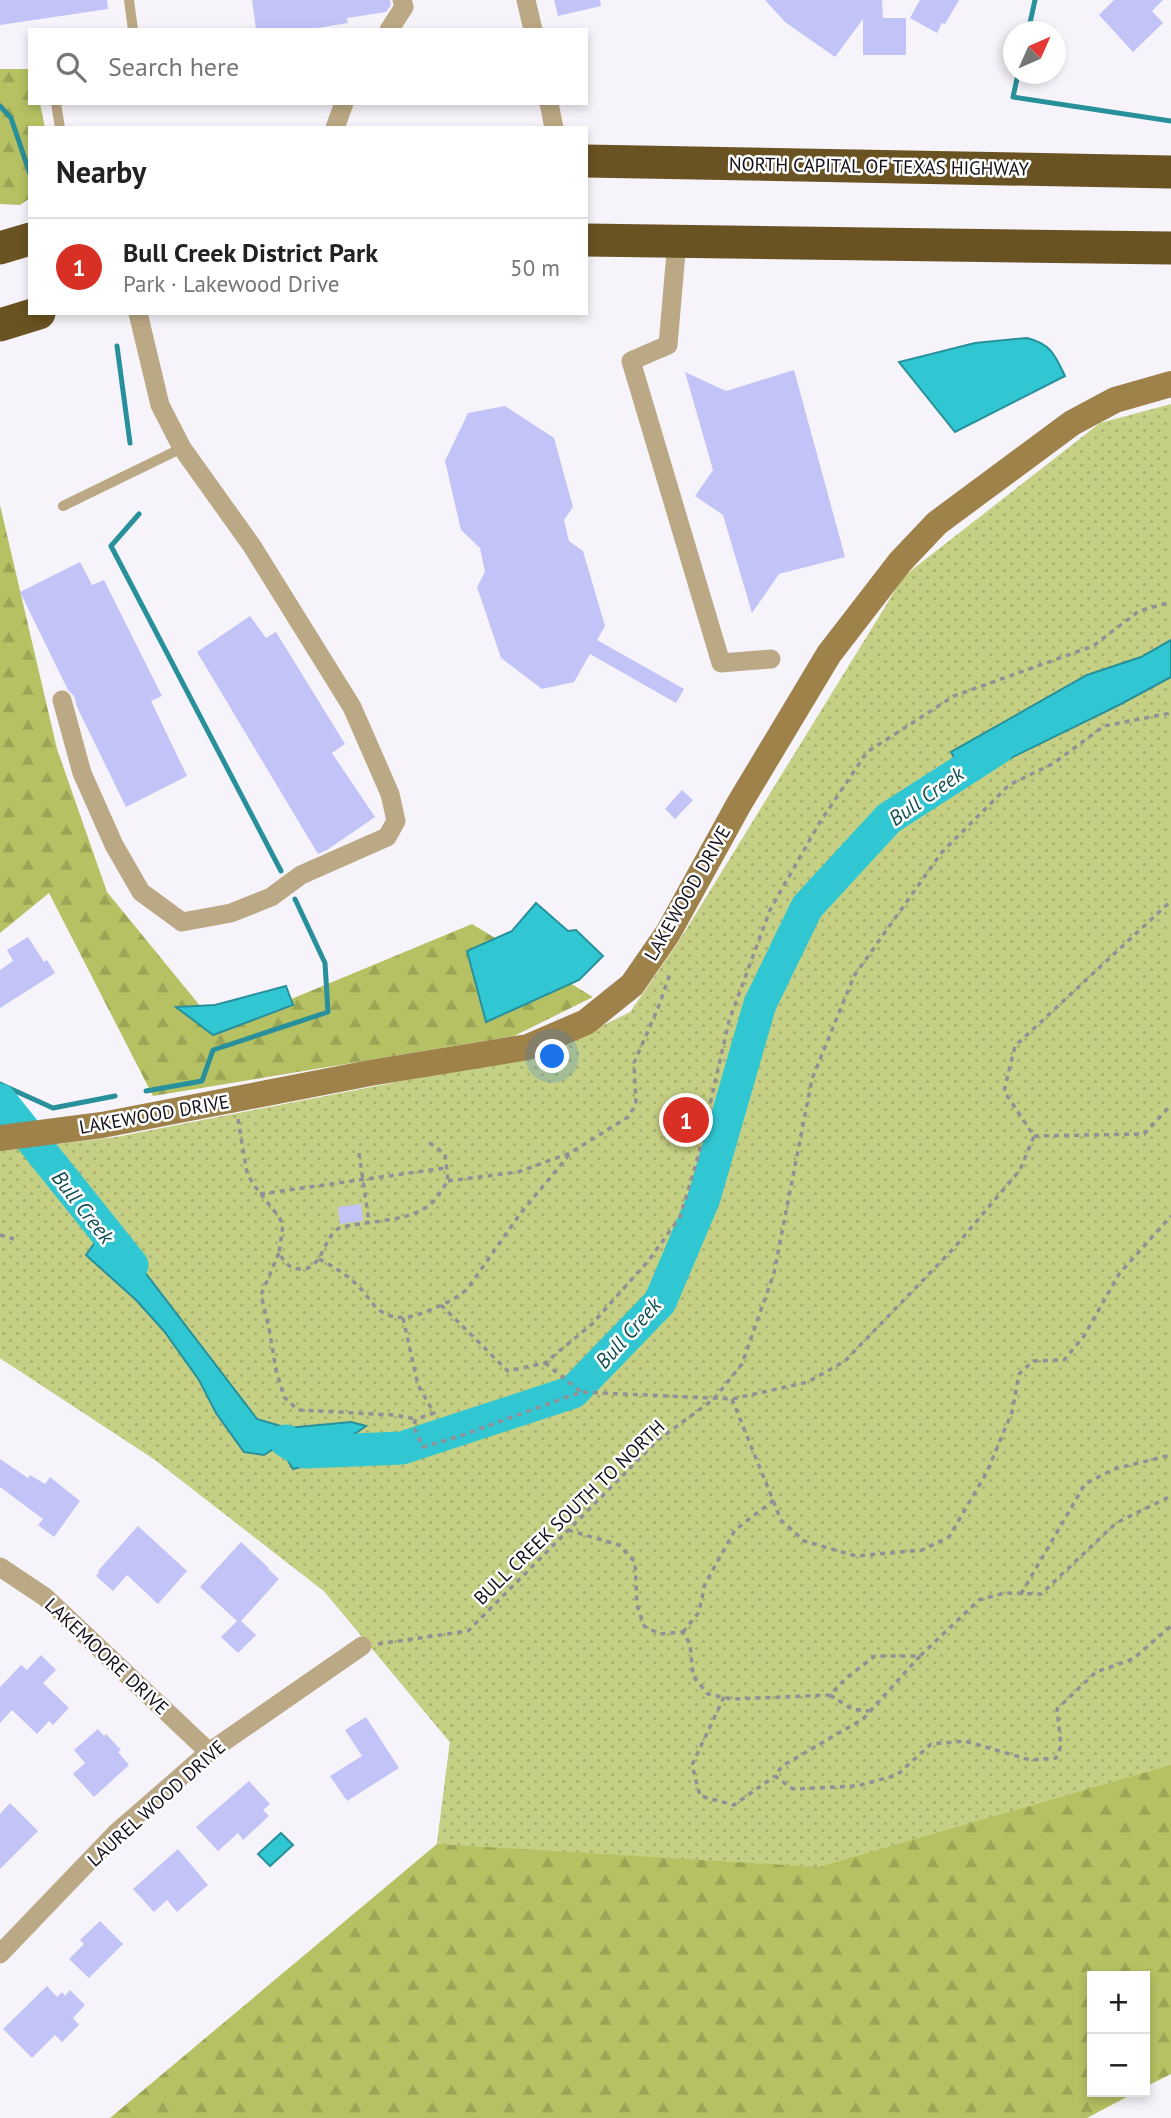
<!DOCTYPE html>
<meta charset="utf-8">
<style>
body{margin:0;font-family:"PT Sans",sans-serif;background:#f2f2f2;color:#222}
.controls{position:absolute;right:21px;bottom:21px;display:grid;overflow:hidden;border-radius:0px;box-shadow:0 4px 10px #0003}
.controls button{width:63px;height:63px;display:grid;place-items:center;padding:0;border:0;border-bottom:2px solid #e0e0e0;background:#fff;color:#222;font:35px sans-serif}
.compass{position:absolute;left:1003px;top:21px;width:63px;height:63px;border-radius:50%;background:#fff;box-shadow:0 4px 10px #0003;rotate:45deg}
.you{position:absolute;left:553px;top:1057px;width:24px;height:24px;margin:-18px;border:5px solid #fff;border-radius:50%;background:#1a73e8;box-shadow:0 0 0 10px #1a73e833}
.badge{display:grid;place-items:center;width:46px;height:46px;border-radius:50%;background:#d93025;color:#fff;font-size:23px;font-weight:700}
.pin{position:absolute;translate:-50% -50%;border:4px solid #fff;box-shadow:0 2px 7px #0006}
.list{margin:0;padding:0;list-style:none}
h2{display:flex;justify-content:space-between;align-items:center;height:91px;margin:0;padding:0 28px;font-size:30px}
h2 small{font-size:23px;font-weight:400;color:#767676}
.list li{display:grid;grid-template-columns:46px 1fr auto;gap:21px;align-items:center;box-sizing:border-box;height:98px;padding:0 28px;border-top:2px solid #e0e0e0}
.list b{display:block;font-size:26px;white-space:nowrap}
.list p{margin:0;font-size:23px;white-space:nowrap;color:#767676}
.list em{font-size:23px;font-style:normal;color:#767676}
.icon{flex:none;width:38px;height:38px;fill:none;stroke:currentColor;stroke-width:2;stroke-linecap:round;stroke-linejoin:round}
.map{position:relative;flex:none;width:1171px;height:2118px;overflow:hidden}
.search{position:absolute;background:#fff;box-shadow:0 4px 10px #0003;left:28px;top:28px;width:560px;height:77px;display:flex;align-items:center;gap:18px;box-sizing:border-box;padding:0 24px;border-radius:0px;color:#767676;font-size:26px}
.panel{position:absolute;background:#fff;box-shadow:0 4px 10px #0003;left:28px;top:126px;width:560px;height:189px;border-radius:0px}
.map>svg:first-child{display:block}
</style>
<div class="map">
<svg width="1171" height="2118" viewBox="0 0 1171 2118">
<defs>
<pattern id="forest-firs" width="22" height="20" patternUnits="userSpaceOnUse" patternTransform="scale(1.75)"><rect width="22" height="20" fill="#b6c163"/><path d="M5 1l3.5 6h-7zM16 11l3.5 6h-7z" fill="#9ca555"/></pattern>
<pattern id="park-dots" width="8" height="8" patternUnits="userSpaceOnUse" patternTransform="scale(1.75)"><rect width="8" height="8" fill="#c6d084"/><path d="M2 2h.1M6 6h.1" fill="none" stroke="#a9b171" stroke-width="1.8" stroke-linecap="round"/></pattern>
</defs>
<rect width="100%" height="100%" fill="#f6f4fa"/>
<g fill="url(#forest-firs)">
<polygon points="0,69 30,69 30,103 40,103 45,128 30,128 30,198 20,205 0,204"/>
<polygon points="0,505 57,749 107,892 219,1029 472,924 593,997 514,1036 153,1096 49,893 0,933"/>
<polygon points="1171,691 1171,2074 1145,2087 1145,1976 1092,1976 1092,2092 1136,2092 1087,2118 110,2118 437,1844 450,1742 324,1591 154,1459 0,1358 0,1225 188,1372"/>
</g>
<polygon fill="url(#park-dots)" points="1171,404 1171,1765 819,1867 437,1844 450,1742 324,1591 154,1459 0,1358 0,1151 116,1137 549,1052 630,1012 679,941 904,576 1100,423"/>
<g fill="#30c7d2" stroke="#28909b" stroke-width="2">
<path d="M1027 338C1051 344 1055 355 1065 376L955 432 899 362 975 343Z"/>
<polygon points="1171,640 1171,677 1119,705 966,780 951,752 1087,675 1141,657"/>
<polygon points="536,903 568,931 576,930 603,956 579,980 486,1022 467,951 512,931"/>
<polygon points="286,986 293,1005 213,1035 176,1007 215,1005"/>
<polygon points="108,1224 257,1419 287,1428 351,1422 366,1426 356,1433 339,1439 312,1464 293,1469 285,1456 275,1448 264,1455 244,1452 216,1413 199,1380 164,1331 136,1300 86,1255"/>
<polygon points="281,1833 293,1845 270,1866 258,1854"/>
</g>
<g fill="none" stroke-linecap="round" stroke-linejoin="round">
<g stroke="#28909b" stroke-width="5">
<polyline points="1028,32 1035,0"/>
<polyline points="1018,74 1013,97 1171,121"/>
<polyline points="0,106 11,118 30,174"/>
<polyline points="117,346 130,443"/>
<polyline points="139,514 111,546 281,871"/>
<polyline points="0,1084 53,1108 115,1096"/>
<polyline points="146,1091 202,1081 213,1050 328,1012 325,963 295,899"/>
</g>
<g stroke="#30c7d2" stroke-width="33">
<polyline points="0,1100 132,1265"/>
<polyline points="286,1441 305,1452 402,1448 573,1392 660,1302 704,1198 760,1004 807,907 889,818 998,748"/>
</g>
</g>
<g fill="#c2c3f7">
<polygon points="0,0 107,0 108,9 0,25"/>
<polygon points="252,0 390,0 391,5 386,12 347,18 348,23 305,30 256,30"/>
<polygon points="554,0 600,0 601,6 558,16"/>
<polygon points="765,0 882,0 883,18 906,18 906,55 863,55 863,19 835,57 785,22"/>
<polygon points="920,0 959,0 945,24 942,23 937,33 910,18"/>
<polygon points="1114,0 1163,0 1152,11 1163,23 1133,52 1099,15"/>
<polygon points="794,370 845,557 779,574 752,613 723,515 695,496 713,470 685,372 726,391"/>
<polygon points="505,406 554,438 573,507 564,520 569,541 583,551 605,626 597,640 684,689 676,703 590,654 574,682 542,689 501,658 477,587 485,572 480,548 461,530 445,461 468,413"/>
<polygon points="80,562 92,585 104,580 162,696 151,701 187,776 126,807 77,707 74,696 68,690 20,592"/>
<polygon points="250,616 266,638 276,632 345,744 332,753 375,817 327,850 318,854 197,652"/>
<polygon points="682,790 693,800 675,819 665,809"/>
<polygon points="28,937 44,962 47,960 55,973 0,1008 0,970 13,961 7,950"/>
<polygon points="361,1204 363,1221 340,1224 338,1207"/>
<polygon points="0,1459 28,1478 30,1475 45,1484 50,1477 80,1501 54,1537 38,1525 43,1519 0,1487"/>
<polygon points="138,1526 187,1571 158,1604 127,1575 113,1591 96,1576 99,1572 98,1571"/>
<polygon points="241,1542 269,1568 268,1569 279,1579 241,1621 256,1635 238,1653 221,1637 237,1621 200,1587"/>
<polygon points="41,1655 56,1670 43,1683 69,1708 53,1725 49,1721 37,1734 12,1710 0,1723 0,1687 21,1665 27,1670"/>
<polygon points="366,1717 399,1768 347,1801 330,1776 362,1756 345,1730"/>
<polygon points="98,1729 104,1736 106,1734 121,1750 118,1752 129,1765 94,1797 73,1774 85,1763 74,1750"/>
<polygon points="249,1781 270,1804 263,1810 269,1816 243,1840 238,1833 218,1851 196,1827"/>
<polygon points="10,1803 38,1831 0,1869 0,1814"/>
<polygon points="178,1849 208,1885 177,1912 167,1900 154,1912 133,1889"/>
<polygon points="100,1921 123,1944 89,1978 69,1959 84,1944 80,1940"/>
<polygon points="47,1986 57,1997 62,1992 65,1996 70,1990 85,2005 73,2018 79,2025 62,2042 55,2035 32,2058 3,2029"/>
</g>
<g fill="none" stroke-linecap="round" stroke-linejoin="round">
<g stroke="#928f97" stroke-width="3.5" stroke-dasharray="5 5" stroke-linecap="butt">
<path d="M238 1119 247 1173 253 1184 279 1217 283 1225 279 1253C284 1261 289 1269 300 1269 323 1270 322 1239 339 1228 365 1221 404 1222 427 1207 436 1201 441 1190 448 1181L445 1154 427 1141"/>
<polyline points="1034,1136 1144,1134 1171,1105"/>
<polyline points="359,1153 369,1222"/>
<polyline points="448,1181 518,1172 570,1153 628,1117 636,1104 634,1063 658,1008 671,971"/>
<polyline points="260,1194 445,1168"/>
<polyline points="0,1235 14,1239"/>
<polyline points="279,1253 261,1295 269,1328 276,1370 284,1397 298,1410 394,1415 416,1419"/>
<path d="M319 1259C334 1267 348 1275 360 1288 366 1294 371 1303 378 1309 393 1322 413 1318 430 1310 444 1304 457 1299 468 1288L520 1214 569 1155"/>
<polyline points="441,1305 508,1371 545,1363 592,1324 649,1260 680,1217 698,1157 729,1021 770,910 820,822 867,752 954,696 1093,646 1139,611 1171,602"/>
<polyline points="403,1318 418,1385 434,1413 416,1419 413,1426 423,1447 460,1436 581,1392 732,1399 808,1382 845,1361 954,1248 1020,1170 1034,1136 1004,1091 1015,1046 1171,901"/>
<polyline points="545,1363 581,1392"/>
<polyline points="732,1399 781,1520 804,1541 856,1556 922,1550 949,1537 987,1472 1012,1412 1019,1374 1033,1361 1064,1360 1084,1336 1119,1274 1171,1216"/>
<polyline points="568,1530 619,1545 635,1562 637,1605 644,1626 660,1634 683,1632 690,1644 693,1676 708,1694 732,1699 830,1695 846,1678 875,1656 920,1656 979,1600 1004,1593 1041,1594 1116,1523 1171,1496"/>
<polyline points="1021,1594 1085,1484 1114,1469 1171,1455"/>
<polyline points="683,1632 699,1612 705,1584 735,1530 774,1500"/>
<polyline points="378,1644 468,1631 658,1440 714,1399 742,1364 774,1273 812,1079 854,976 942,852 1009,785 1054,763 1104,726 1171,713"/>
<polyline points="920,1656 863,1719 782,1766 775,1776 793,1789 857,1786 897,1775 931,1744 965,1741 1030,1760 1056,1758 1061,1746 1057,1709 1096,1672 1133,1659 1171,1626"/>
<polyline points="830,1695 852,1709 869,1711"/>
<polyline points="724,1697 692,1765 700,1796 734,1805 775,1776"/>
</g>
<g stroke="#bba884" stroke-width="10">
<polyline points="129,0 133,30"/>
<polyline points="56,103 60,128"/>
<polyline points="63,506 182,448"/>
</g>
<g stroke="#bba884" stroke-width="19">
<polyline points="526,0 533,30"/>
<polyline points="389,30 404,7 402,0"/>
<polyline points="549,103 554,128"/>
<polyline points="335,128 344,103"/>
<polyline points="677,241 668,345 631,361 721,663 771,659"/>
<polyline points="62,700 82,773 114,845 141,892 182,922 231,913 271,897 301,875 387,837 396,821 390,794 352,707 252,546 182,448 160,405 138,313"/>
<polyline points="0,1567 45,1597 209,1752"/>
<polyline points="0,1954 115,1834 209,1752 362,1646"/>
</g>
<polyline stroke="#9e824a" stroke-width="26" points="0,1138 102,1125 370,1073 528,1047 586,1022 632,985 668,933 739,804 829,654 900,562 937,523 1072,423 1115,400 1171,384"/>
<g stroke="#6a5323" stroke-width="33">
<polyline points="586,161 1171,172"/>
<polyline points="586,240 1171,248"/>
<polyline points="0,248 30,239"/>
<polyline points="0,325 39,313"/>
</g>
</g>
<g text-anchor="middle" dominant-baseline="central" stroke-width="5" stroke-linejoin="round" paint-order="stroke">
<g font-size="19" fill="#140f1a" stroke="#fff">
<text transform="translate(879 166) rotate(1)">NORTH CAPITAL OF TEXAS HIGHWAY</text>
<text transform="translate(687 893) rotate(-60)">LAKEWOOD DRIVE</text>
<text transform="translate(154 1114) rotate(-10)">LAKEWOOD DRIVE</text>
<text transform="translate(569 1512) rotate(-44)">BULL CREEK SOUTH TO NORTH</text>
<text transform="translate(107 1656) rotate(43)">LAKEMOORE DRIVE</text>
<text transform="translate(156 1803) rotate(-42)">LAUREL WOOD DRIVE</text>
</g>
<g font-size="21" font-style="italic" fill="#104e53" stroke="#fff">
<text transform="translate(926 796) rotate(-35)">Bull Creek</text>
<text transform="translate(83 1207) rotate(52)">Bull Creek</text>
<text transform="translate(628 1333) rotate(-48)">Bull Creek</text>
</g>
</g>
</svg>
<div class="controls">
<button>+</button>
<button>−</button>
</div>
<svg class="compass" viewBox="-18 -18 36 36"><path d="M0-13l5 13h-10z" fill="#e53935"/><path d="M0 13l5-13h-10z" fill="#767676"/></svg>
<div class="you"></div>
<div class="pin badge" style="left:686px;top:1120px">1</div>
<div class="search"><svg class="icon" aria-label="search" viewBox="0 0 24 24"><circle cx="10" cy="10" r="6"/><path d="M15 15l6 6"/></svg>Search here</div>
<section class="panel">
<h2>Nearby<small></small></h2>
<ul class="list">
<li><span class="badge">1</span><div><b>Bull Creek District Park</b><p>Park · Lakewood Drive</p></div><em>50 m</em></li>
</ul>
</section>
</div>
